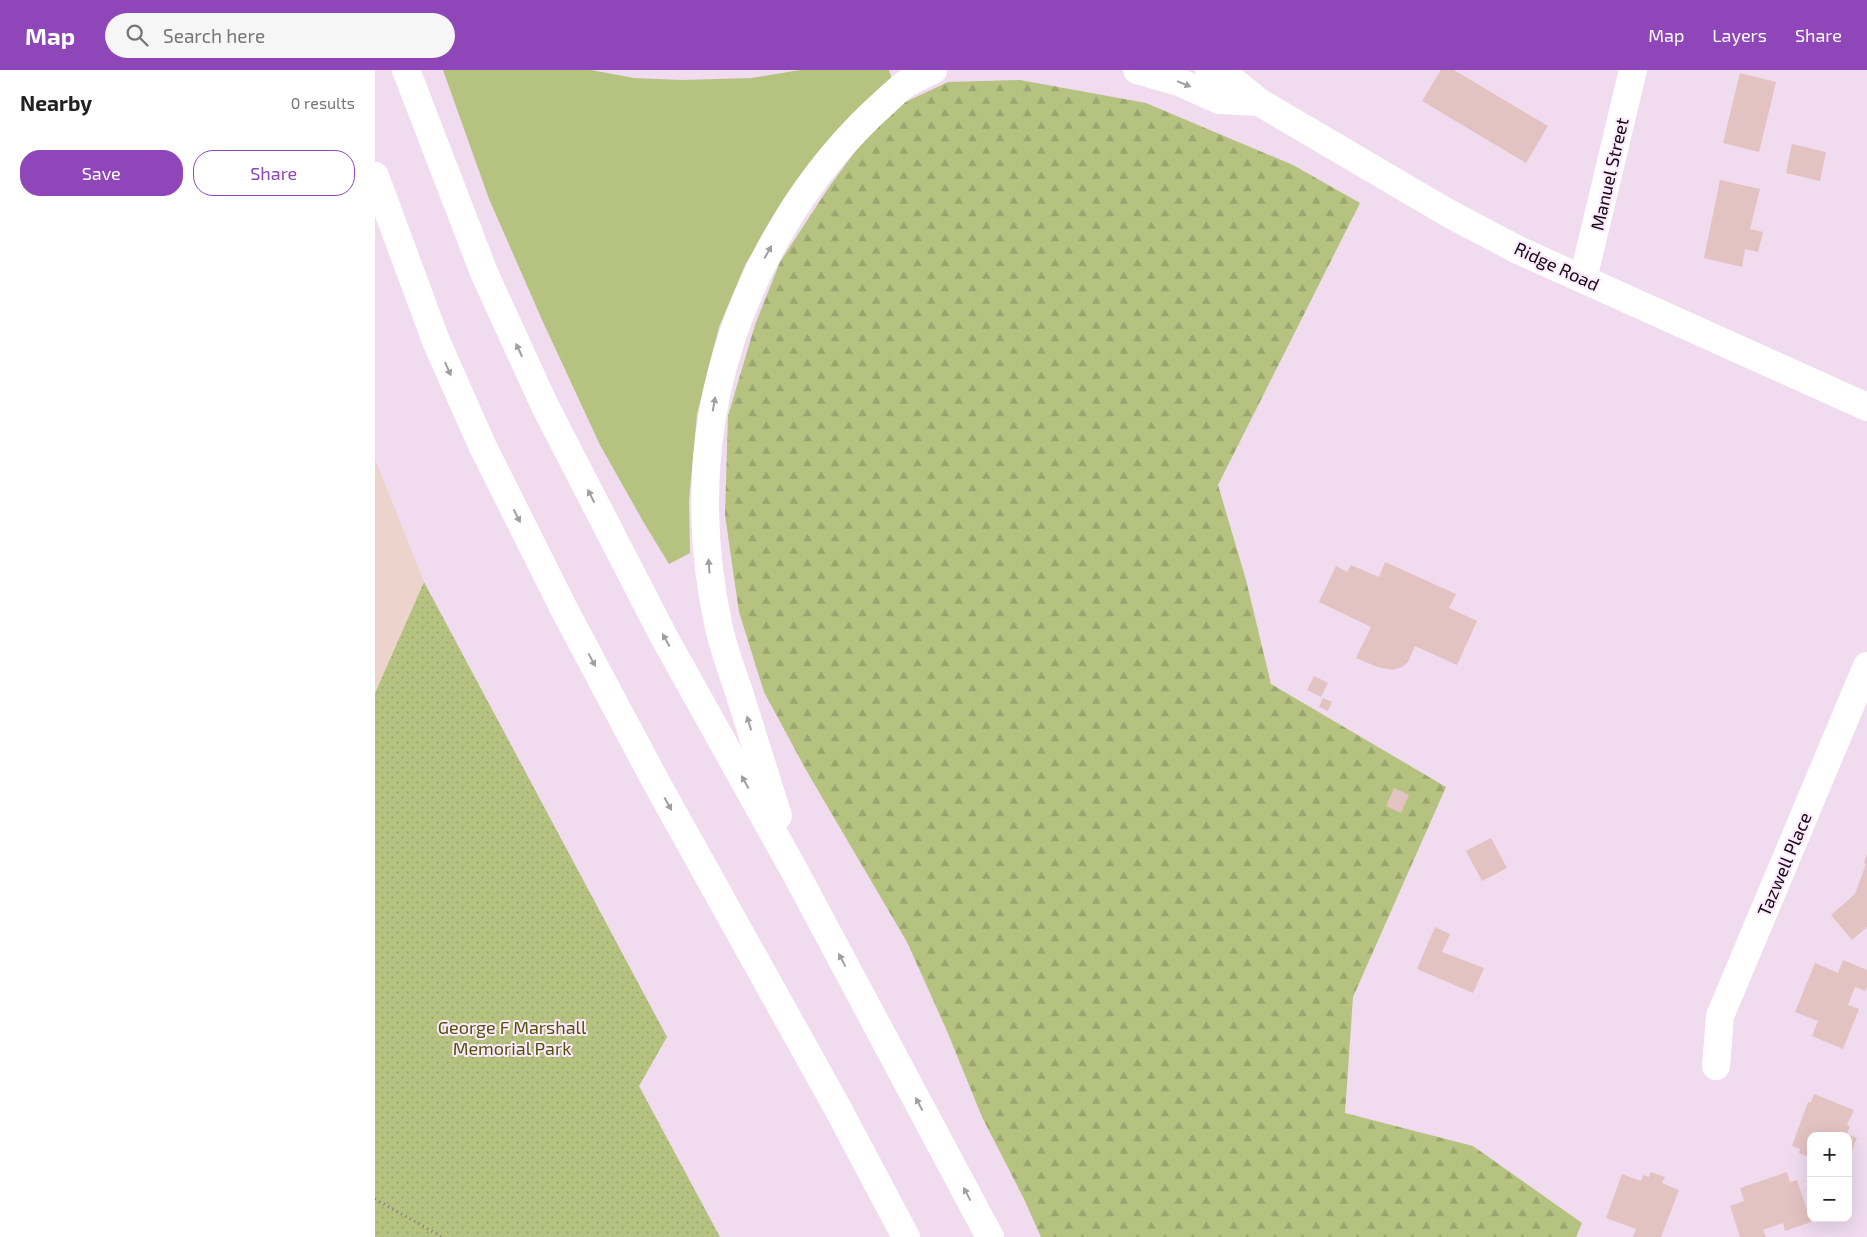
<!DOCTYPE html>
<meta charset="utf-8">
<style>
body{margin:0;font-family:"Exo 2",sans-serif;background:#f6f6f6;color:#222}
.controls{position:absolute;right:15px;bottom:15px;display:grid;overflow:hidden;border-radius:10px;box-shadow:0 5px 20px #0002}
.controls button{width:45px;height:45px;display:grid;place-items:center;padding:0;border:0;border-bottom:1px solid #e0e0e0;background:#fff;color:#222;font:25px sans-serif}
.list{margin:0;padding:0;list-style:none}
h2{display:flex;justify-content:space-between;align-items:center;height:65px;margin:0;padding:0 20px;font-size:21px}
h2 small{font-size:16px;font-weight:400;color:#767676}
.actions{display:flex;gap:10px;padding:15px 20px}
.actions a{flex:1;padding:11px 0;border:1px solid #8f46b8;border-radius:20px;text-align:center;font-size:18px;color:#8f46b8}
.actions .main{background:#8f46b8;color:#fff}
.icon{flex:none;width:28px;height:28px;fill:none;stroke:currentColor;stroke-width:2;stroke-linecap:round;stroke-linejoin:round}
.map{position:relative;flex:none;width:1492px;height:1167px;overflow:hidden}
header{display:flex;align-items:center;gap:30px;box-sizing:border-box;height:70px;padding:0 25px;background:#8f46b8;color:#fff}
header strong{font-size:24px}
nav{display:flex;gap:28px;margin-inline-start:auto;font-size:18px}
.search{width:350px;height:45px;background:#f6f6f6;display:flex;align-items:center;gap:12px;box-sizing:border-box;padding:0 18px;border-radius:28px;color:#767676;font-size:19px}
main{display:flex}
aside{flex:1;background:#fff}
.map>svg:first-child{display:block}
</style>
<header>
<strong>Map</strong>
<div class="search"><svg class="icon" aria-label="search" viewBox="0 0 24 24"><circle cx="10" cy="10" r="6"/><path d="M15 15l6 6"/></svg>Search here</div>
<nav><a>Map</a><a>Layers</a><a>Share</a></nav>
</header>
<main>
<aside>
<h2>Nearby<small>0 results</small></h2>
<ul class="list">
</ul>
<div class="actions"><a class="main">Save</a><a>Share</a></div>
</aside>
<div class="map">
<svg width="1492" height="1167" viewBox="0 0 1492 1167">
<defs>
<pattern id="forest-firs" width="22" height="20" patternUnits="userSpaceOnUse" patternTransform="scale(1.25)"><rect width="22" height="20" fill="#b6c380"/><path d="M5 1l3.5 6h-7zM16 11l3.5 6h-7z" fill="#9ba66e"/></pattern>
<pattern id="park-dots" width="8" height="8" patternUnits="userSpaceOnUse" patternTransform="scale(1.25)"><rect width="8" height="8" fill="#b6c380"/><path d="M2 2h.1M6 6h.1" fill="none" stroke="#9ba66e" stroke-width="1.8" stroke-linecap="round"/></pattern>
</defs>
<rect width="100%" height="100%" fill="#f0dbef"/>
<polygon fill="#ecd3cc" points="0,389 49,512 0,623"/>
<polygon fill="#b6c380" points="68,0 216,0 259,8 307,10 376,8 425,0 514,0 517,10 424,109 371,193 344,257 322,344 314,431 315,483 294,494 269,453 225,375 168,252 114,129"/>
<polygon fill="url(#forest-firs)" points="645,10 771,33 918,95 985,133 843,415 871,510 896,614 1071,717 978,927 970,1043 1098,1076 1207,1153 1201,1167 666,1167 649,1129 607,1047 572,961 532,872 431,700 389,622 364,542 350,445 353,346 380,255 405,192 454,117 482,79 524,35 573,12"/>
<polygon fill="url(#park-dots)" points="49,512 292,967 264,1016 345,1167 0,1167 0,623"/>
<g fill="#e2c3c1">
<polygon points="1066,0 1079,0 1173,56 1151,93 1047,31"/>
<polygon points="1365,3 1401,12 1384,82 1348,73"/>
<polygon points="1417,74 1451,82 1445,111 1411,103"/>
<polygon points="1345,110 1385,119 1375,159 1388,162 1383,182 1370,179 1367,197 1329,188"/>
<polygon points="1010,492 1081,524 1074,538 1102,551 1082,595 1040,576 1033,592 1027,597 1018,600 1002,597 981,588 996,557 944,532 961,496 972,502 976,495 1004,507"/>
<polygon points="939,606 953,613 946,627 932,620"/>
<polygon points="948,628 957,632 953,641 944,637"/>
<polygon points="1019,718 1034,725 1026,743 1011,736"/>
<polygon points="1116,768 1132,798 1107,811 1091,781"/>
<polygon points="1492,784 1492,857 1477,870 1456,845 1480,824 1491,794 1489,793"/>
<polygon points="1060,857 1075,864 1067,882 1109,898 1098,923 1042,899"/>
<polygon points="1468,890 1492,900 1492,917 1490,921 1480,917 1473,935 1484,939 1468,979 1437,966 1443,951 1420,942 1440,893 1463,903"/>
<polygon points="1439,1024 1479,1040 1472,1055 1475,1056 1472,1064 1482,1068 1473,1089 1473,1066 1436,1066 1436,1088 1424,1083 1425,1079 1417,1076 1433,1032 1436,1032"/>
<polygon points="1276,1102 1290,1107 1287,1113 1304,1120 1286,1167 1258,1167 1261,1159 1231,1148 1247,1104 1266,1111 1268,1105 1274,1107"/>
<polygon points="1412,1102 1415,1112 1422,1110 1436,1152 1410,1161 1408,1153 1388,1160 1391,1167 1365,1167 1355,1136 1369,1131 1365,1118"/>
</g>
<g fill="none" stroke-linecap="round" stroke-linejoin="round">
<polyline stroke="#837582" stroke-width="3" stroke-dasharray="1 4" stroke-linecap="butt" points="0,1129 67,1167"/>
<g stroke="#fff" stroke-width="28">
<polyline points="1208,209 1258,0"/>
<polyline points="1341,996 1345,946 1492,596"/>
</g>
<polyline stroke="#fff" stroke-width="28" points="762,0 804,12 844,30 884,32 1073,143 1143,180 1492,337"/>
<g stroke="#fff" stroke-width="28">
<polyline points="31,0 110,205 170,336 289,567 419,800 615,1167"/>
<polyline points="834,0 857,10 884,32"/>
<polyline points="0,106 61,271 107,375 190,541 281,712 462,1037 531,1167"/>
<path d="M403 746C390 705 377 664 364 622 357 601 349 580 344 558 311 408 337 266 420 137 445 99 475 63 510 32 517 26 524 18 532 13 540 8 550 4 558 0"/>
</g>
</g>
<defs><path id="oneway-solid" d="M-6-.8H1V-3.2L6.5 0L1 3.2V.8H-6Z" transform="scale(1.25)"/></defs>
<g fill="#a09ea0">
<use href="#oneway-solid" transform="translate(809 14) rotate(22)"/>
<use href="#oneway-solid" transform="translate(393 182) rotate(-61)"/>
<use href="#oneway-solid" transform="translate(144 280) rotate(-115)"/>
<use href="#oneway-solid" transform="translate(73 299) rotate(66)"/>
<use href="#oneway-solid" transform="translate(339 334) rotate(-80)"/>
<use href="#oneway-solid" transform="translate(216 426) rotate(-117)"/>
<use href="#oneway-solid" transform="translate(142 446) rotate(63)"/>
<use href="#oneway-solid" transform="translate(334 496) rotate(-94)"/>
<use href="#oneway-solid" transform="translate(291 570) rotate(-119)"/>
<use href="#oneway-solid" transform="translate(217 590) rotate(62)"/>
<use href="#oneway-solid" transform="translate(374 653) rotate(-107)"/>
<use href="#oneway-solid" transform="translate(370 712) rotate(-119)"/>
<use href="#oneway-solid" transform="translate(293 734) rotate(61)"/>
<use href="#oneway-solid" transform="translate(467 890) rotate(-118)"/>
<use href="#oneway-solid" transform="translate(544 1034) rotate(-118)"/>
<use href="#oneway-solid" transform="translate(592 1124) rotate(-118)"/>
</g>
<g text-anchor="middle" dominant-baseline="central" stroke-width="4" stroke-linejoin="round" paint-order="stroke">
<g font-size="18" fill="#120c12" stroke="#fee8fd">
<text transform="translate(1234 104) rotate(-77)">Manuel Street</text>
<text transform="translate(1182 196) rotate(25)">Ridge Road</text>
<text transform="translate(1409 794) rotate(-67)">Tazwell Place</text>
</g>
<g font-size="18" fill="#4c5606" stroke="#fee8fd">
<text x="137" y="957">George F Marshall<tspan x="137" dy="21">Memorial Park</tspan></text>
</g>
</g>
</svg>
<div class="controls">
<button>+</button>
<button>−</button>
</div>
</div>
</main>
